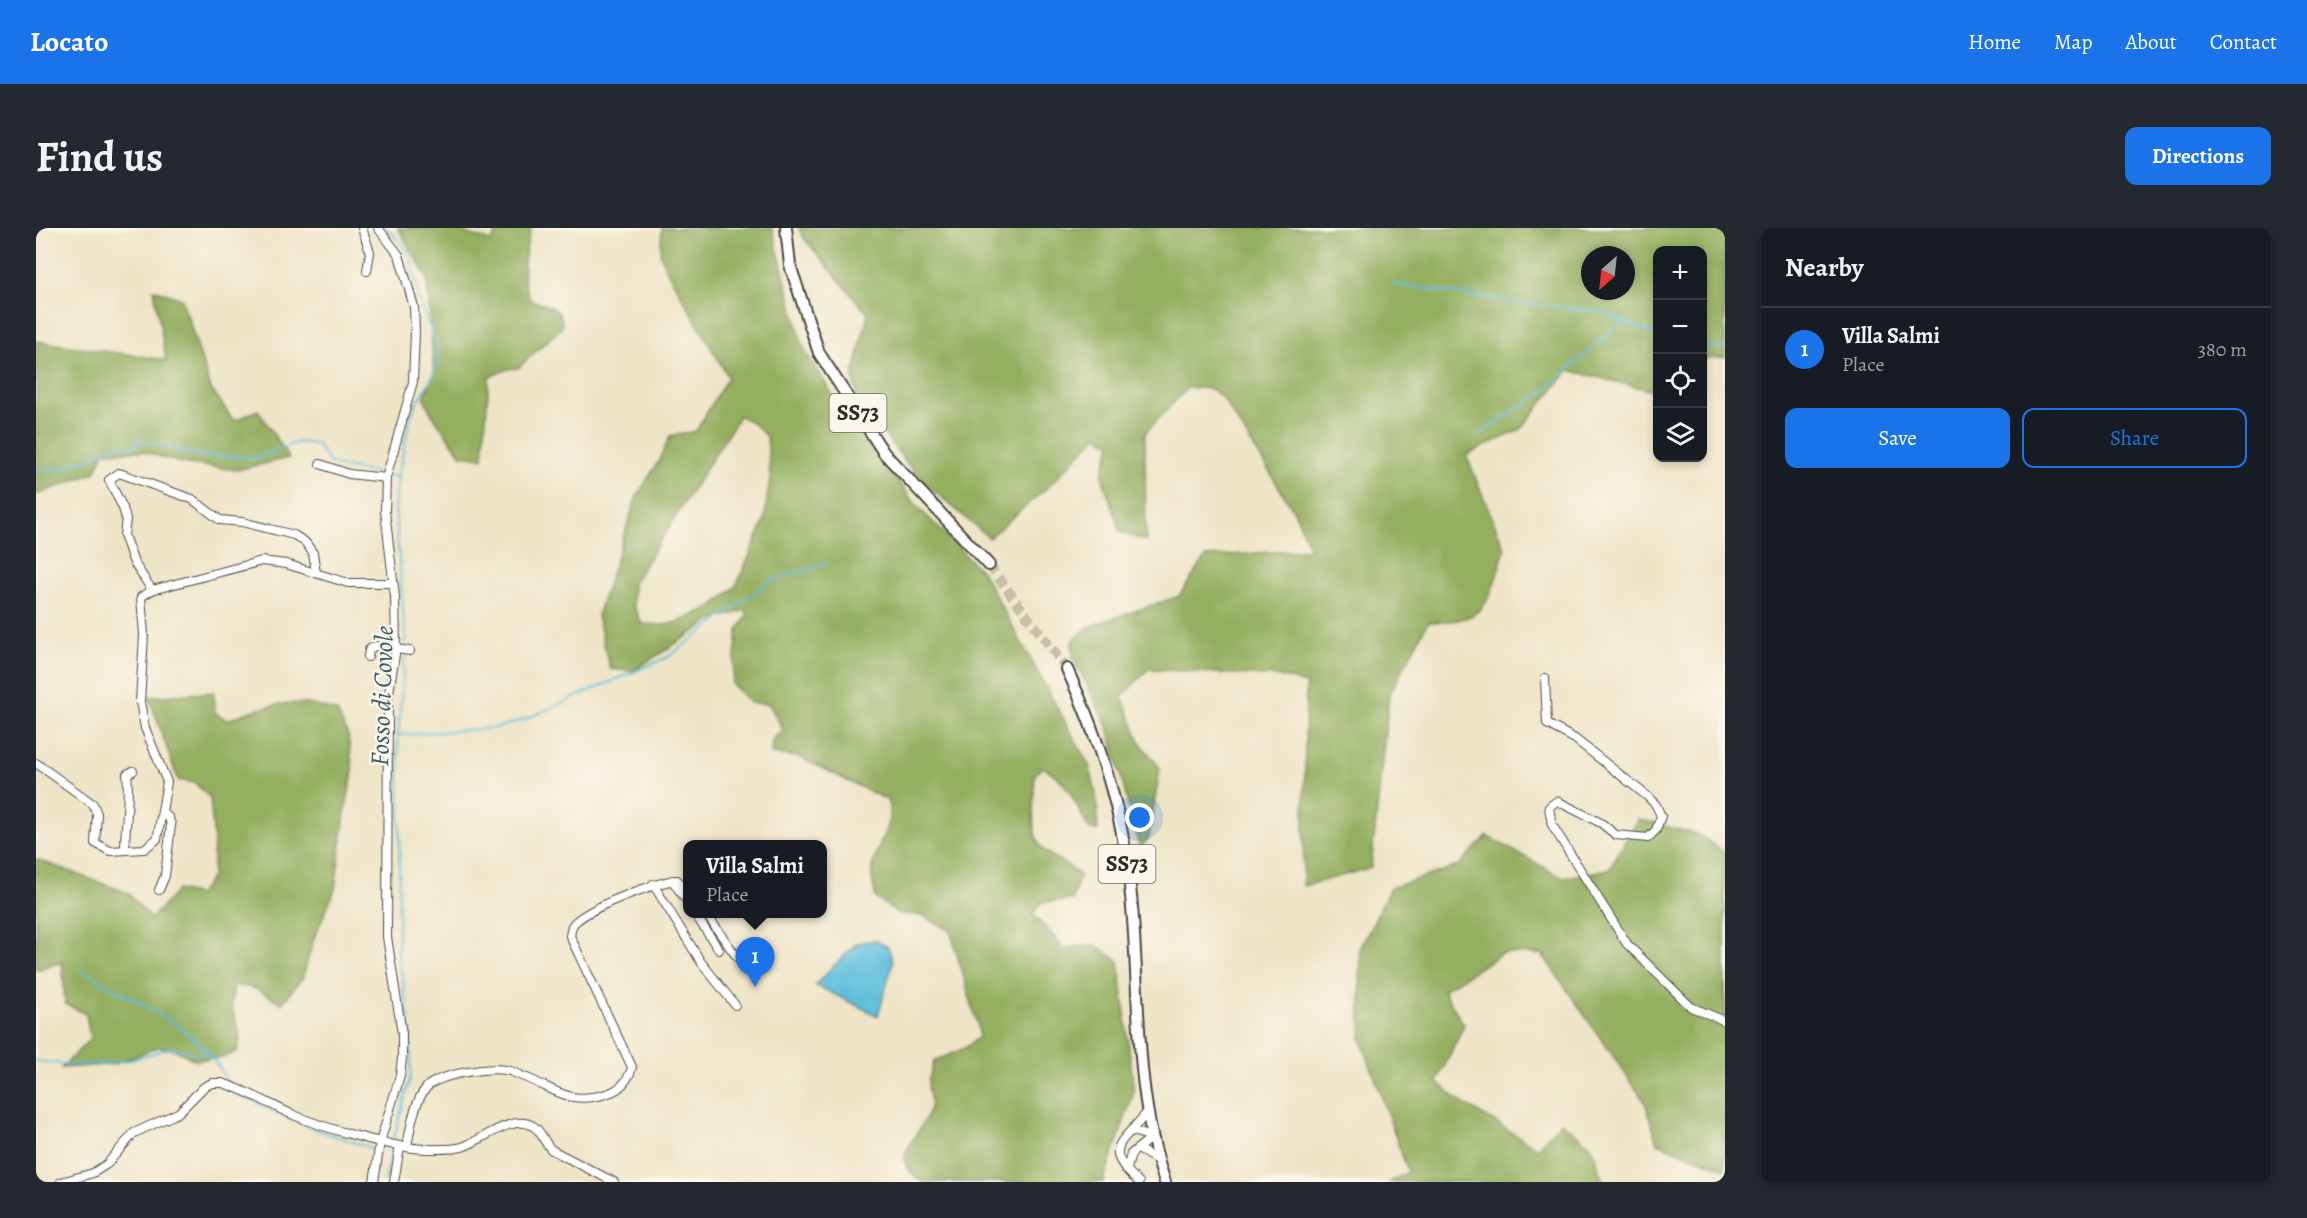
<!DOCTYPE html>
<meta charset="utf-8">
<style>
body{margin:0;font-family:Alegreya,serif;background:#242831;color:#f1f3f6}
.controls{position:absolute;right:18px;top:18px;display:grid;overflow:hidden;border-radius:12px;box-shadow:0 3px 9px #0003}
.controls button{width:54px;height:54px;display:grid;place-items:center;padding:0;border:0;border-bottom:2px solid #363941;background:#171b24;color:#f1f3f6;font:30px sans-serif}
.compass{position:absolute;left:1545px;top:18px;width:54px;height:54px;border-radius:50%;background:#171b24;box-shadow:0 3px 9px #0003;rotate:207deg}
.you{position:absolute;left:1104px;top:590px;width:21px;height:21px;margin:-15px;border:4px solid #fff;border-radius:50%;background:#1a73e8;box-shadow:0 0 0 9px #1a73e833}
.badge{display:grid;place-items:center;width:39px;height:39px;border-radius:50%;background:#1a73e8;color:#fff;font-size:20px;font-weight:700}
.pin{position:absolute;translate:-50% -50px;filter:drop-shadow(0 2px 3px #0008)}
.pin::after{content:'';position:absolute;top:32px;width:21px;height:18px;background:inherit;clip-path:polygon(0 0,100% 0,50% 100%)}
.popup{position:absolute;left:647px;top:612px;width:144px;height:78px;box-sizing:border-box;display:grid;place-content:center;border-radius:12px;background:#171b24;filter:drop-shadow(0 2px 4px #0005);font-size:20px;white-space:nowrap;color:#9ea1a6}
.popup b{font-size:22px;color:#f1f3f6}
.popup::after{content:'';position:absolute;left:50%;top:100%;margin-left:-12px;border:12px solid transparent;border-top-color:#171b24}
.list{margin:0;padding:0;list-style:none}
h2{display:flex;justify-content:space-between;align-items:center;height:78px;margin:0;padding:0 24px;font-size:26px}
h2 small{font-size:20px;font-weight:400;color:#9ea1a6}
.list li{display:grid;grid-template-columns:39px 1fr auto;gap:18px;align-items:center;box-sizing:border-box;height:84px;padding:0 24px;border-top:2px solid #363941}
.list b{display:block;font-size:22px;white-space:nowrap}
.list p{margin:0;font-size:20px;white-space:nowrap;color:#9ea1a6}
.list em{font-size:20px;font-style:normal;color:#9ea1a6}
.actions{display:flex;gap:12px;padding:18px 24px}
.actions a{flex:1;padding:14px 0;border:2px solid #1a73e8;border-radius:12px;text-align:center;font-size:21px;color:#1a73e8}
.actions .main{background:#1a73e8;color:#fff}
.icon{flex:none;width:33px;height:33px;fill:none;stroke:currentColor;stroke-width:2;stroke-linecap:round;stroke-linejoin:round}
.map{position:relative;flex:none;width:1689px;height:954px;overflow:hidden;border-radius:12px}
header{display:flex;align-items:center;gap:36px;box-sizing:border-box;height:84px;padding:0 30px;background:#1a73e8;color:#fff}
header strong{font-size:28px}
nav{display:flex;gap:33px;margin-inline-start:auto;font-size:21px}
.intro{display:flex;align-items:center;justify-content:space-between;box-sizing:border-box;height:144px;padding:0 36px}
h1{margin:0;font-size:42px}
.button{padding:15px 27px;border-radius:12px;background:#1a73e8;color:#fff;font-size:21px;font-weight:700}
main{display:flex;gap:36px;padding:0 36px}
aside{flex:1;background:#171b24;border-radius:12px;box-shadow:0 3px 9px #0003}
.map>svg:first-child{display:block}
</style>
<header>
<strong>Locato</strong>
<nav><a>Home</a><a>Map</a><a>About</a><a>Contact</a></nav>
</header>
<div class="intro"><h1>Find us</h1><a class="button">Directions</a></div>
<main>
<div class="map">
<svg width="1689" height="954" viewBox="0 0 1689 954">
<rect width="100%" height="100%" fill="#fbf7ec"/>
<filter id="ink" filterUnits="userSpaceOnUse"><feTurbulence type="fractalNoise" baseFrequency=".0167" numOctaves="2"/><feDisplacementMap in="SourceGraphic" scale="12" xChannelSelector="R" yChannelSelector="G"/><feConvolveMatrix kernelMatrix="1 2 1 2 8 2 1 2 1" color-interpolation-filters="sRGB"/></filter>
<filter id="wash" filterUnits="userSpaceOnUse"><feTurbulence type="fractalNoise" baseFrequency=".008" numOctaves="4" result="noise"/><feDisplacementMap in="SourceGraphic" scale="24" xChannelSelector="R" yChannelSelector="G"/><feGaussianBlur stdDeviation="1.35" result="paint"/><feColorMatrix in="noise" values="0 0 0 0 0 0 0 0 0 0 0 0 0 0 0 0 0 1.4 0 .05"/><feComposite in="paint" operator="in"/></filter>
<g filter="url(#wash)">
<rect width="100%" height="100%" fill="#eee4c6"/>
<g fill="#94af60" stroke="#606d46" stroke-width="1.5" fill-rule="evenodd">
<path d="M362 0H412L455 13 464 0H495C489 26 482 48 495 73 510 76 528 80 526 99L482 140 472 141 453 149 447 230 425 227 395 185 388 170 398 144 391 49Z"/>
<path d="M626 0H736L767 119 799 171 881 278 947 345 1054 539 1061 572 1062 602H1054C1038 577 1036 555 1007 539L999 546C998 566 992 611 1009 623 1021 632 1033 637 1044 647L1036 672 1005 674 997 686 1028 720 1059 717 1083 733 1098 864 1067 954H887C845 930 888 909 894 879 896 872 892 864 892 856 893 848 896 841 898 833L929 820 943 809 942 798 914 702 887 688 861 685 840 670C838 660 835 651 836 641 839 618 860 595 851 572L763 529 735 526 736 512 747 502 733 476 714 475 696 456 702 402 711 388 710 382 676 392 597 443 574 441 561 388 601 268 624 231 634 208 660 203 692 149 630 41 624 26ZM702 187 717 195 731 209 734 250 728 294 700 358 678 377 645 393 628 397 606 396 597 376V355L701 192Z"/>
<path d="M763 0H1689V129L1671 130 1667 134 1666 22H1622L1621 164 1533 142 1484 202 1430 227 1469 321C1452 374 1454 395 1392 394L1353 467 1335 640 1267 658 1270 456 1247 449 1112 441 1086 469 1105 516 1124 540 1113 609 1104 622 1072 499 1037 430 1036 414 1052 399 1143 368 1170 329 1274 321 1258 283 1188 172 1176 161 1152 159 1109 205 1110 313 1084 304 1066 248 1075 216 1062 207 1013 258 953 310 881 248 822 172 817 148 832 86 767 9ZM1554 27H1590V63H1554Z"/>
<polygon points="118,61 146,71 175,161 198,193 222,182 253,230 201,242 145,235 106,223 68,224 59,245 0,267 0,113 130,132"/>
<path d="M178 464 179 485 191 492C231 476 260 468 301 484L312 507 317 544 310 578 299 661 278 710 267 749 246 775 218 760 198 757 195 777 204 808 201 824 188 829 159 832 140 822 122 819 79 836 25 840 54 811 50 786 29 776 26 734 0 742V631L92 665 115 691 142 662 162 667 176 649 178 614 174 570 159 555 142 552 113 469Z"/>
<polygon points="1602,591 1663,607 1689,625 1689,941 1621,915 1609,874 1506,726 1466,725 1407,762 1428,797 1401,854 1425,874 1501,920 1525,894 1556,919 1567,954 1354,954 1372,944 1325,810 1324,721 1354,660 1422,638 1451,608 1527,650 1573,641"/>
</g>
<polygon fill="#5bbdda" stroke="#437482" stroke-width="1.5" points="839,712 852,719 857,734 842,788 779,757 821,715"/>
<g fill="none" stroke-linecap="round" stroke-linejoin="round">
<g stroke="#5bbdda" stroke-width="2">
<polyline points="351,0 374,25 383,72 399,111 401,132 396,151 382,172 374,190 362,249 359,280 370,419"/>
<polyline points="1357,56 1484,75 1562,83 1622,108"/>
<polyline points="1666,119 1689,119"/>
<polyline points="1442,207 1507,163 1587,94"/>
<polyline points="0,243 29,240 79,219 101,217 102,212 163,227 220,230 262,214 281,216 292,233 299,237 362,249"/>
<polyline points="363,507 460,500 487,492 632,429 734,353 791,335"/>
<path d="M44 741C94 773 166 797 191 854"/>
<polyline points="0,833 37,837 63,836 90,833 134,820 174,828"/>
<polyline points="193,860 194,863 276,900 341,922"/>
<polyline points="357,913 375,847 375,804 362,724 364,579 362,508 369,425"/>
<polyline points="349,954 357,919"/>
</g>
</g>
</g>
<g filter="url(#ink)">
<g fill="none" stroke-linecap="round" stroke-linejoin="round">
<polyline stroke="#c7bfa7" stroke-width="10" stroke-dasharray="10 5" stroke-linecap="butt" points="953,337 1031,441"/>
<defs>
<g id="minor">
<polyline points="326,0 334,24 331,43"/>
<polyline points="284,236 313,246 350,250"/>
<polyline points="116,362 98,335 88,307 90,291 87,280 73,252 83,245 156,271 184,292 206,294 258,307 269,314 277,325 280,345"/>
<polyline points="332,429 333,422 339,418 374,423"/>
<polyline points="1509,450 1511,496 1539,511 1611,568 1620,577 1625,588 1620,602 1612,610 1580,607 1565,595 1521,573 1513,579 1516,597 1591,716 1655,779 1689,793"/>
<polyline points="0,535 57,576 61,586 59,615 74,623 108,621 121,611 123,601 131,554 109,500 104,474 108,407 105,369 116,362 226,333 250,336 312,355 357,355"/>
<path d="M89 621C89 596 94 571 91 546L97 543"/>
<polyline points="636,652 652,675"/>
<polyline points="617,656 665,734 699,777"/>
<polyline points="123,662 129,648 135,597 133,590 126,584"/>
<polyline points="659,686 683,722"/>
<polyline points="670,686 701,729"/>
<path d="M371 919C374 902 378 873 391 859 403 846 453 839 470 842 477 843 484 848 491 850 525 865 536 877 573 865 585 861 593 851 596 839L534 708C535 704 535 701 536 698 545 682 622 653 641 652L652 662"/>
<polyline points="1102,921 1121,932"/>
<polyline points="1091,941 1095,926 1116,909 1096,903"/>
<path d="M25 954 57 945 71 936 98 905 142 885 168 859 176 855H186C210 862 231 875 253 885 287 900 353 919 389 921 400 921 415 922 426 919 444 914 477 885 497 898 507 904 507 915 516 922L578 954"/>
<polyline points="338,954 344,914 364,848 366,830 366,806 351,709 352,471 360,420 359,369 349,283 350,250 377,154 379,104 378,79 363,27 342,0"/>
<polyline points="358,954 364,918"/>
<path d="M1103 954C1062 919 1089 914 1112 883"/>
</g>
<g id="major">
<polyline points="750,0 754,37 783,125 848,225 953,337"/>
<path d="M1031 441C1059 502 1080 562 1090 628 1107 735 1093 850 1129 954"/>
</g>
</defs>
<use href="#minor" stroke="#484742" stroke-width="10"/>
<use href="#major" stroke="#484742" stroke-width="14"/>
<use href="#minor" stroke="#fff" stroke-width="8"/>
<use href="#major" stroke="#fff" stroke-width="10"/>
</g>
</g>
<g text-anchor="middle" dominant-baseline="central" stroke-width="5" stroke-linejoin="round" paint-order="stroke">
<g fill="#fbf7ec" stroke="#696865" stroke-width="1.5">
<rect x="793.5" y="166" width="57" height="38" rx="4.5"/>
<rect x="1062.5" y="617" width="57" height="38" rx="4.5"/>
</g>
<g font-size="22" font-weight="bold" fill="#2b2b2b">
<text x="822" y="185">SS73</text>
<text x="1091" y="636">SS73</text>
</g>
<g font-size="26" font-style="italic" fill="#3c5e68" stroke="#fbf7ec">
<text transform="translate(346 468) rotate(-88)">Fosso di Covole</text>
</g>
</g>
</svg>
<div class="controls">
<button>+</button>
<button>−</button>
<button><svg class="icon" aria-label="locate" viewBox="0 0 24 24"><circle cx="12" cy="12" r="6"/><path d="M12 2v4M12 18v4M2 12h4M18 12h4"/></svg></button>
<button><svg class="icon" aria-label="layers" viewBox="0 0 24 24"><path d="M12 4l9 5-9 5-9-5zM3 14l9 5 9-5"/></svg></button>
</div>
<svg class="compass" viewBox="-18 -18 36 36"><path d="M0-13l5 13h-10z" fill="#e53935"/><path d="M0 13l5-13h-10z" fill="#9ea1a6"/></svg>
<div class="you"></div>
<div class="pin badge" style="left:719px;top:759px">1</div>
<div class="popup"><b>Villa Salmi</b>Place</div>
</div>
<aside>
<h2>Nearby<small></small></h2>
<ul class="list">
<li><span class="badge">1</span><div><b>Villa Salmi</b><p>Place</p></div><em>380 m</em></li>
</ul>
<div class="actions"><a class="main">Save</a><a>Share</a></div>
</aside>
</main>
